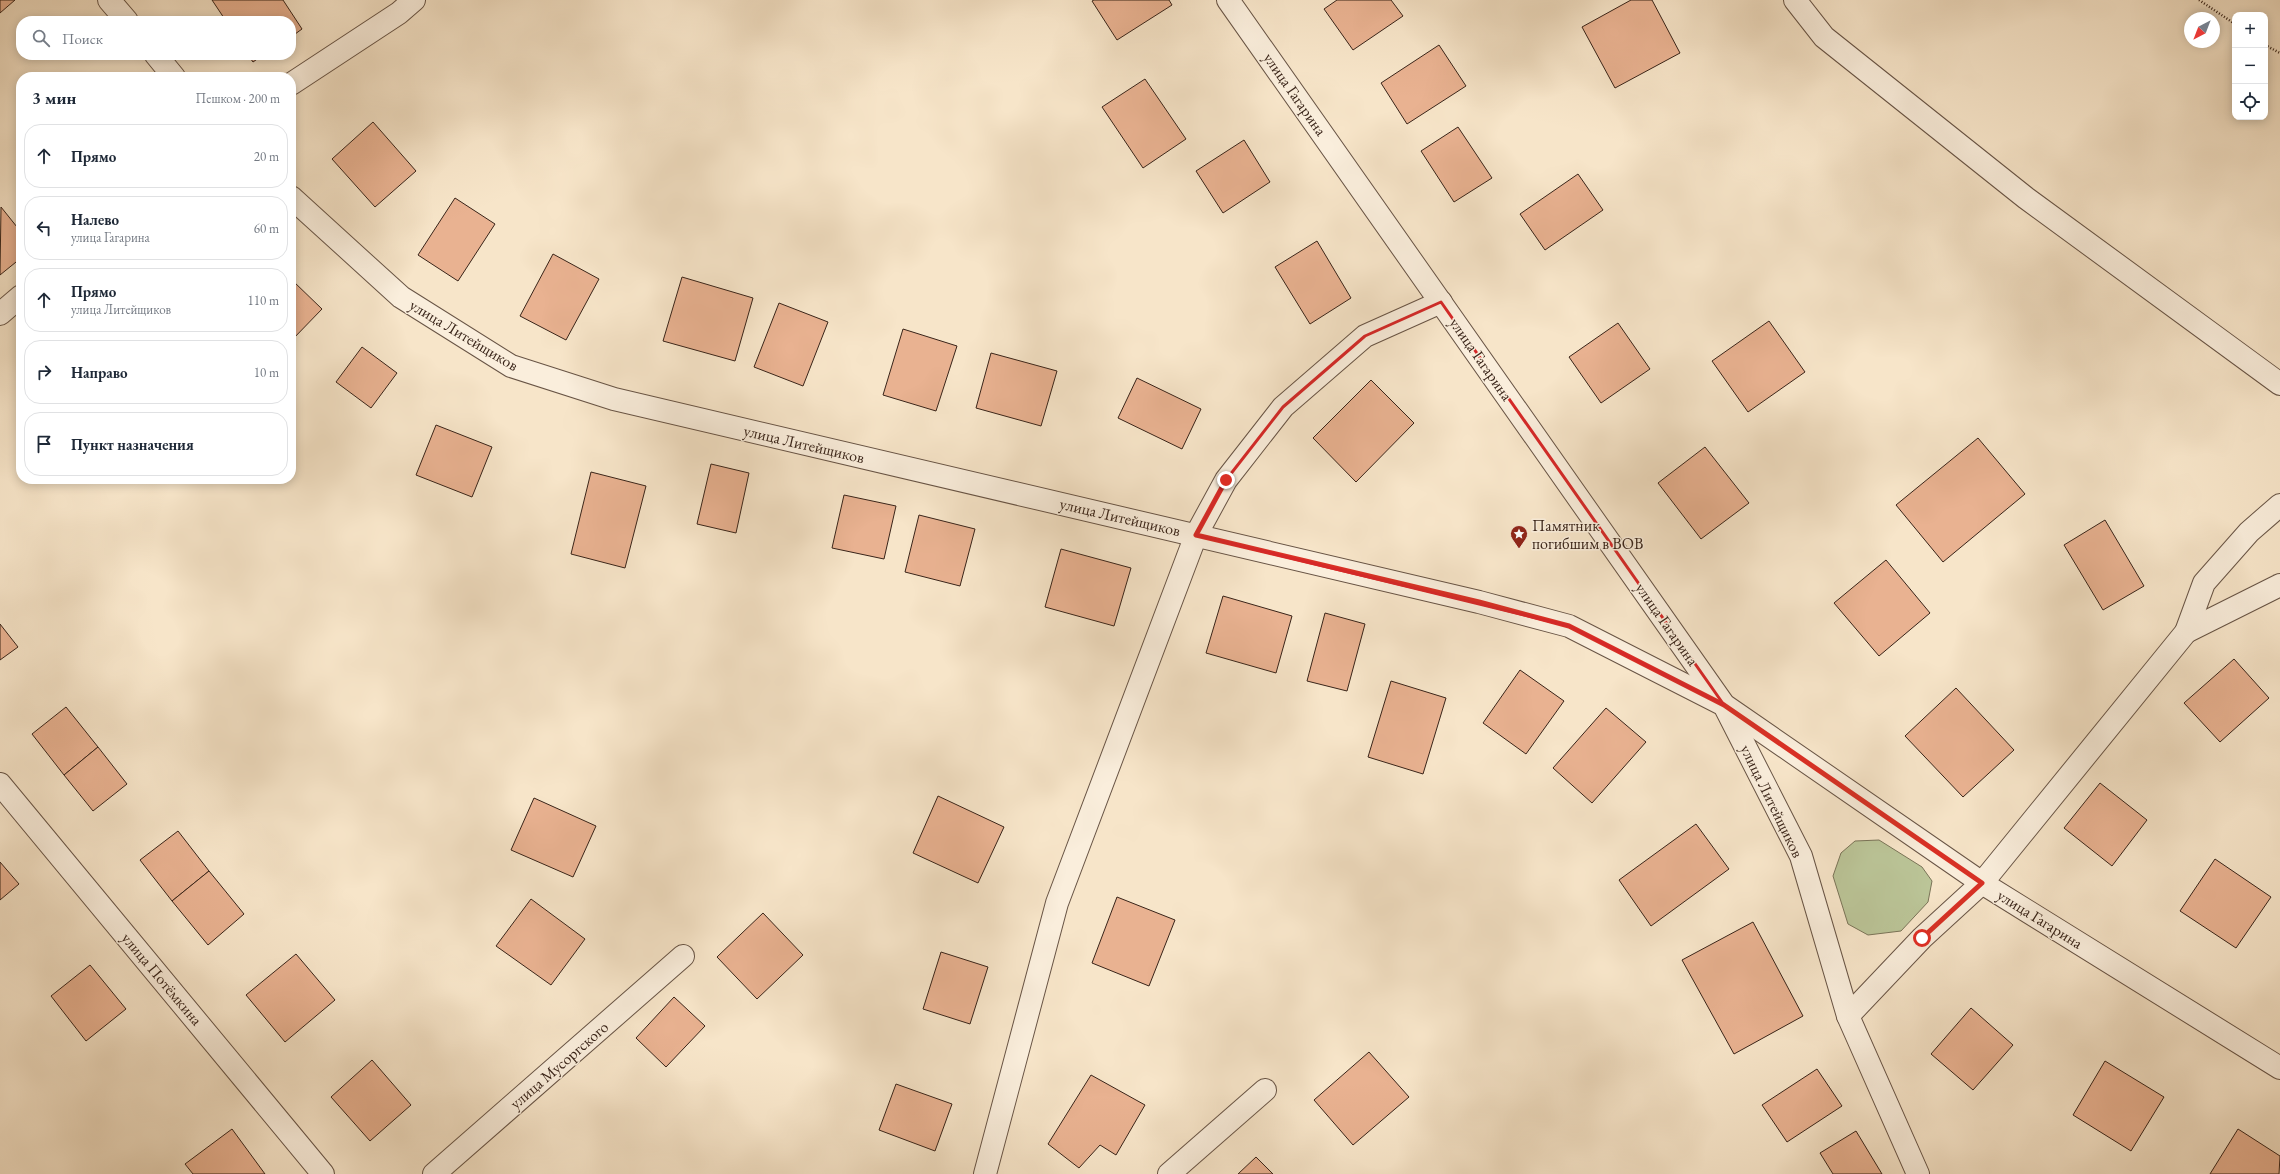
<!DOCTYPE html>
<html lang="ru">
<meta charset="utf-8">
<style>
body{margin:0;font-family:"EB Garamond",serif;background:#f2f2f3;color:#1f2937}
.controls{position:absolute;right:12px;top:12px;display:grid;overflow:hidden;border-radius:8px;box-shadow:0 2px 10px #0003}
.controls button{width:36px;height:36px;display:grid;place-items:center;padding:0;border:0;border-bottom:1px solid #e0e1e3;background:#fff;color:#1f2937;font:20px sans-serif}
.compass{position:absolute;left:2184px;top:12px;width:36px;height:36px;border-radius:50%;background:#fff;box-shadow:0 2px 10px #0003;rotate:222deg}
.stop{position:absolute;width:12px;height:12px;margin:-9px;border:3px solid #d93025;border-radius:50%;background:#fff}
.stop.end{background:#d93025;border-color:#fff;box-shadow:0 1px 4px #0008}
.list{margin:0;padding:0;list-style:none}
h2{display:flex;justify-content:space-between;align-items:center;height:52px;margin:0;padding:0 16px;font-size:17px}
h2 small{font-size:13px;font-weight:400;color:#747a83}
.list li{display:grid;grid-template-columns:26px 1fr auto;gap:12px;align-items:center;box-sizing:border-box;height:64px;margin:0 8px 8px;padding:0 8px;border:1px solid #e0e1e3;border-radius:16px}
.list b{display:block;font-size:15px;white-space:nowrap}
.list p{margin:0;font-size:13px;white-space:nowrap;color:#747a83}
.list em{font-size:13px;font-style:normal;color:#747a83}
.icon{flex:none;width:22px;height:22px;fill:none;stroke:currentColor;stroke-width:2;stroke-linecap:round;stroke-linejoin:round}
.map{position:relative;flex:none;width:2280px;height:1174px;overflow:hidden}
.search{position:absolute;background:#fff;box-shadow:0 2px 10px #0003;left:16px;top:16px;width:280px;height:44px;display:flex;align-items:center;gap:10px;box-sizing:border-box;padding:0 14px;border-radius:16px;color:#747a83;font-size:15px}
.panel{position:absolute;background:#fff;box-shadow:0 2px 10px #0003;left:16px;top:72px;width:280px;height:412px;border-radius:16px}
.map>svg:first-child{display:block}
</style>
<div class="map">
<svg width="2280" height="1174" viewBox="0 0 2280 1174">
<rect width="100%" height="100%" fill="#f7e5c9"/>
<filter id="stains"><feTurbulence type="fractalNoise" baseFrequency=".005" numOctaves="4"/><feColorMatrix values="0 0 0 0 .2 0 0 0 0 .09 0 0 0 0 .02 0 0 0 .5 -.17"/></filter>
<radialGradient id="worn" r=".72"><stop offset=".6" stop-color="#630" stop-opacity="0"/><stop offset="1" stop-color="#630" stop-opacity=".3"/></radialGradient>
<polygon fill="#bbc598" stroke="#7a7458" points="1879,840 1922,867 1932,881 1928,902 1901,931 1868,935 1848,924 1833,876 1841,853 1855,841"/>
<g fill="#e9b291" stroke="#392419">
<polygon points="0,0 15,0 0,13"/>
<polygon points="212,0 283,0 302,29 291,37 291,21 226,21"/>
<polygon points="1094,0 1169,0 1172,5 1117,40 1092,1"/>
<polygon points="1337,0 1391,0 1403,16 1353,50 1324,9"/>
<polygon points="1631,0 1652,0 1680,53 1615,88 1582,27"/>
<polygon points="1439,45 1466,86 1407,124 1381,83"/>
<polygon points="248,55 263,55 253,62"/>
<polygon points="1145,79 1186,139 1143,168 1102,107"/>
<polygon points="373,122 416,171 375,207 332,159"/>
<polygon points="1458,127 1492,178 1454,202 1421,151"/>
<polygon points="1244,140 1270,182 1223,213 1196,171"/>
<polygon points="1578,174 1603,210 1545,250 1520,214"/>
<polygon points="455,198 495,224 458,281 418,255"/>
<polygon points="1,207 21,232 21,258 0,275"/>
<polygon points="1317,241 1351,298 1310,324 1275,267"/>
<polygon points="553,254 599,279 566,340 520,316"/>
<polygon points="682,277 753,298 735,361 663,341"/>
<polygon points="293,281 322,309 291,341 291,283"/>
<polygon points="779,303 828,322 803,386 754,367"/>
<polygon points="1769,321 1805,372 1748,412 1712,361"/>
<polygon points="1618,323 1650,369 1601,403 1569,357"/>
<polygon points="903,329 957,346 936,411 883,395"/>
<polygon points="362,347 397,373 371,408 336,382"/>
<polygon points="991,353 1057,371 1041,426 976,408"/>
<polygon points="1137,378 1201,409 1182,449 1118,418"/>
<polygon points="1371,380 1414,423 1356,482 1313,438"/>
<polygon points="436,425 492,447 472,497 416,475"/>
<polygon points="1978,438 2025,494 1943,562 1896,505"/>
<polygon points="1705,447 1749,503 1701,539 1658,483"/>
<polygon points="711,464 749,473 736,533 697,524"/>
<polygon points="591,472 646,486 625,568 571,554"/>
<polygon points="844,495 896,506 884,559 832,548"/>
<polygon points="919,515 975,529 960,586 905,572"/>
<polygon points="2105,520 2144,586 2103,610 2064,545"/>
<polygon points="1061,549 1131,568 1114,626 1045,607"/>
<polygon points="1886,560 1930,613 1879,656 1834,603"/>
<polygon points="1223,596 1292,616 1276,673 1206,653"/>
<polygon points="1325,613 1365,624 1347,691 1307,681"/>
<polygon points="0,624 18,647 0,660"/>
<polygon points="2234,659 2269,698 2220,742 2184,703"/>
<polygon points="1520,670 1564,701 1526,754 1483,723"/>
<polygon points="1391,681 1446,698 1423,774 1368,757"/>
<polygon points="1956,688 2014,750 1963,797 1905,736"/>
<polygon points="66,707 98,747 64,775 32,734"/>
<polygon points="1606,708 1646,742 1592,803 1553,768"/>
<polygon points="98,747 127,784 93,811 64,775"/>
<polygon points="2100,783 2147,820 2112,866 2064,828"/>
<polygon points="938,796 1004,827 978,883 913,853"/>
<polygon points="534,798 596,826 573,877 511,850"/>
<polygon points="1696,824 1729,869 1651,926 1619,880"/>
<polygon points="178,831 209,871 172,901 140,860"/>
<polygon points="2215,859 2271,897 2236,948 2180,911"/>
<polygon points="0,862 19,884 0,900"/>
<polygon points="209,871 244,914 208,945 172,901"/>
<polygon points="1117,897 1175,920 1149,986 1092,963"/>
<polygon points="531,899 585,939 551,985 496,946"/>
<polygon points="763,913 803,955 757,999 717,957"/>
<polygon points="1753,922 1803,1016 1734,1054 1682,960"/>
<polygon points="941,952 988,967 970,1024 923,1009"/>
<polygon points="296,954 335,1000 285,1042 246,995"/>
<polygon points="90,965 126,1009 86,1041 51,996"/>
<polygon points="674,997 705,1026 666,1067 636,1038"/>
<polygon points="1971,1008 2013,1045 1973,1090 1931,1054"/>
<polygon points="1369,1052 1409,1097 1353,1145 1314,1100"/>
<polygon points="372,1060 411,1105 370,1141 331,1097"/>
<polygon points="2105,1061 2164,1097 2131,1151 2073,1115"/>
<polygon points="1817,1069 1842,1106 1787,1142 1762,1105"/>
<polygon points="1091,1075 1145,1105 1116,1155 1100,1145 1079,1168 1048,1144"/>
<polygon points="896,1084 952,1104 935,1151 879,1130"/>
<polygon points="232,1129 265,1174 193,1174 185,1164"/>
<polygon points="2238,1129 2280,1156 2279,1174 2210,1174"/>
<polygon points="1856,1131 1882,1174 1833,1174 1820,1153"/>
<polygon points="1256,1157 1273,1174 1238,1174"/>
</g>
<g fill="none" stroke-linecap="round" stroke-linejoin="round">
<defs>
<g id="minor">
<polyline points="109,0 127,21"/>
<polyline points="1228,0 1724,705 1982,883 2280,1068"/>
<polyline points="1795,0 1824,37 2026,198 2280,384"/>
<polyline points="156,55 174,77"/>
<polyline points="291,84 399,13 414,0"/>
<polyline points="291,197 401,297 511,366 614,399 1479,602 1569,626 1724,705 1801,856 1848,1016 1918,1174"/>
<polyline points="0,314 21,296"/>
<polyline points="2186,632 2280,585"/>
<polyline points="0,784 323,1174"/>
<polyline points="1848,1016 1922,938 1982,883 2186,632 2204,583 2249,532 2280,505"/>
<polyline points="434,1174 683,956"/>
<polyline points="985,1174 1057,903 1196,535 1226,480 1283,407 1365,336 1441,302"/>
<polyline points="1169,1174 1265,1090"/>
</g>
</defs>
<use href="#minor" stroke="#685445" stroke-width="24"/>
<g stroke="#392419" stroke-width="2.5" stroke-dasharray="1 2" stroke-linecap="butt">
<polyline points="2199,0 2235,24"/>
<polyline points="2265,45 2280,53"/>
</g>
<use href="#minor" stroke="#faeedc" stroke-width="22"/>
</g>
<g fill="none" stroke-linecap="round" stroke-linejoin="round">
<polyline stroke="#d93025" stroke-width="5" points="1226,480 1196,535 1479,602 1569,626 1724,705 1982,883 1922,938"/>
</g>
<path fill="none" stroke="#d62828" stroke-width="3" stroke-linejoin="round" d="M1441 302 1724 705 1569 626 1196 535 1226 480 1283 407 1365 336Z"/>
<defs>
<symbol id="sight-pin" viewBox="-11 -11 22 30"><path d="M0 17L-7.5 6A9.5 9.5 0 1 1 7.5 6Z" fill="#8f2418" stroke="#faeedc"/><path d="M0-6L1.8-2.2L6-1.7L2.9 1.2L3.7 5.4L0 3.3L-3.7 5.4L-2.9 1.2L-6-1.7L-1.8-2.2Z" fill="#fff"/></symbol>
</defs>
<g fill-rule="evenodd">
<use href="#sight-pin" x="1509" y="524" width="20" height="27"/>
</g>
<g text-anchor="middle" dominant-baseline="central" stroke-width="3" stroke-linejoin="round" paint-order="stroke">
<g font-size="16" fill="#392419" stroke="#faeedc">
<text transform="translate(1295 94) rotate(55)">улица Гагарина</text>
<text transform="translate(464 335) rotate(31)">улица Литейщиков</text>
<text transform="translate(1481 359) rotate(55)">улица Гагарина</text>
<text transform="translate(804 444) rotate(13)">улица Литейщиков</text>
<text transform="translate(1120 517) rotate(13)">улица Литейщиков</text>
<text transform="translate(1667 624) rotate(55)">улица Гагарина</text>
<text transform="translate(1772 801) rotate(64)">улица Литейщиков</text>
<text transform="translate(2040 919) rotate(32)">улица Гагарина</text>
<text transform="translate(162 979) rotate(50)">улица Потёмкина</text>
<text transform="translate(559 1065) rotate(-41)">улица Мусоргского</text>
</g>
<g font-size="16" fill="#392419" stroke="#faeedc" text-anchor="start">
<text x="1532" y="525">Памятник<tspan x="1532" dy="18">погибшим в ВОВ</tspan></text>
</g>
</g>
<rect width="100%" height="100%" filter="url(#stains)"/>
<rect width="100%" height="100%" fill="url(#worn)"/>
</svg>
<div class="controls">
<button>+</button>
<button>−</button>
<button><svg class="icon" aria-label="locate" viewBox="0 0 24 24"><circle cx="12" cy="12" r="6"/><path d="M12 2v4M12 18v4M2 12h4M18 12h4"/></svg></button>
</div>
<svg class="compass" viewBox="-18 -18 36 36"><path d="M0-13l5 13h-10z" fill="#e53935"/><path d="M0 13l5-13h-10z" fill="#747a83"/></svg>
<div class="stop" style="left:1922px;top:938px"></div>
<div class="stop end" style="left:1226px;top:480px"></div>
<div class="search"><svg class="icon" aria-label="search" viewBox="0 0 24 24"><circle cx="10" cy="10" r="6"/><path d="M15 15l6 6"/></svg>Поиск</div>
<section class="panel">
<h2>3 мин<small>Пешком · 200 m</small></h2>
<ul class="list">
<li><svg class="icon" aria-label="ahead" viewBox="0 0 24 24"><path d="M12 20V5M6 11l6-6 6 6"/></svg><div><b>Прямо</b></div><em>20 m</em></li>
<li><svg class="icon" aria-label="left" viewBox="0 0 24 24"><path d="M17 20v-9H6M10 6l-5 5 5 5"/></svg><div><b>Налево</b><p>улица Гагарина</p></div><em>60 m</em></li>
<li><svg class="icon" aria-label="ahead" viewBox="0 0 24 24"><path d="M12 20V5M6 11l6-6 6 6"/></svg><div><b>Прямо</b><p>улица Литейщиков</p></div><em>110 m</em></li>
<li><svg class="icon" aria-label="right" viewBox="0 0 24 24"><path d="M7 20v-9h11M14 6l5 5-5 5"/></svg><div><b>Направо</b></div><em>10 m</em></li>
<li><svg class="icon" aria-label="arrive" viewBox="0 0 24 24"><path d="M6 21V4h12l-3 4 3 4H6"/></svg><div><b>Пункт назначения</b></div></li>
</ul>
</section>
</div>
